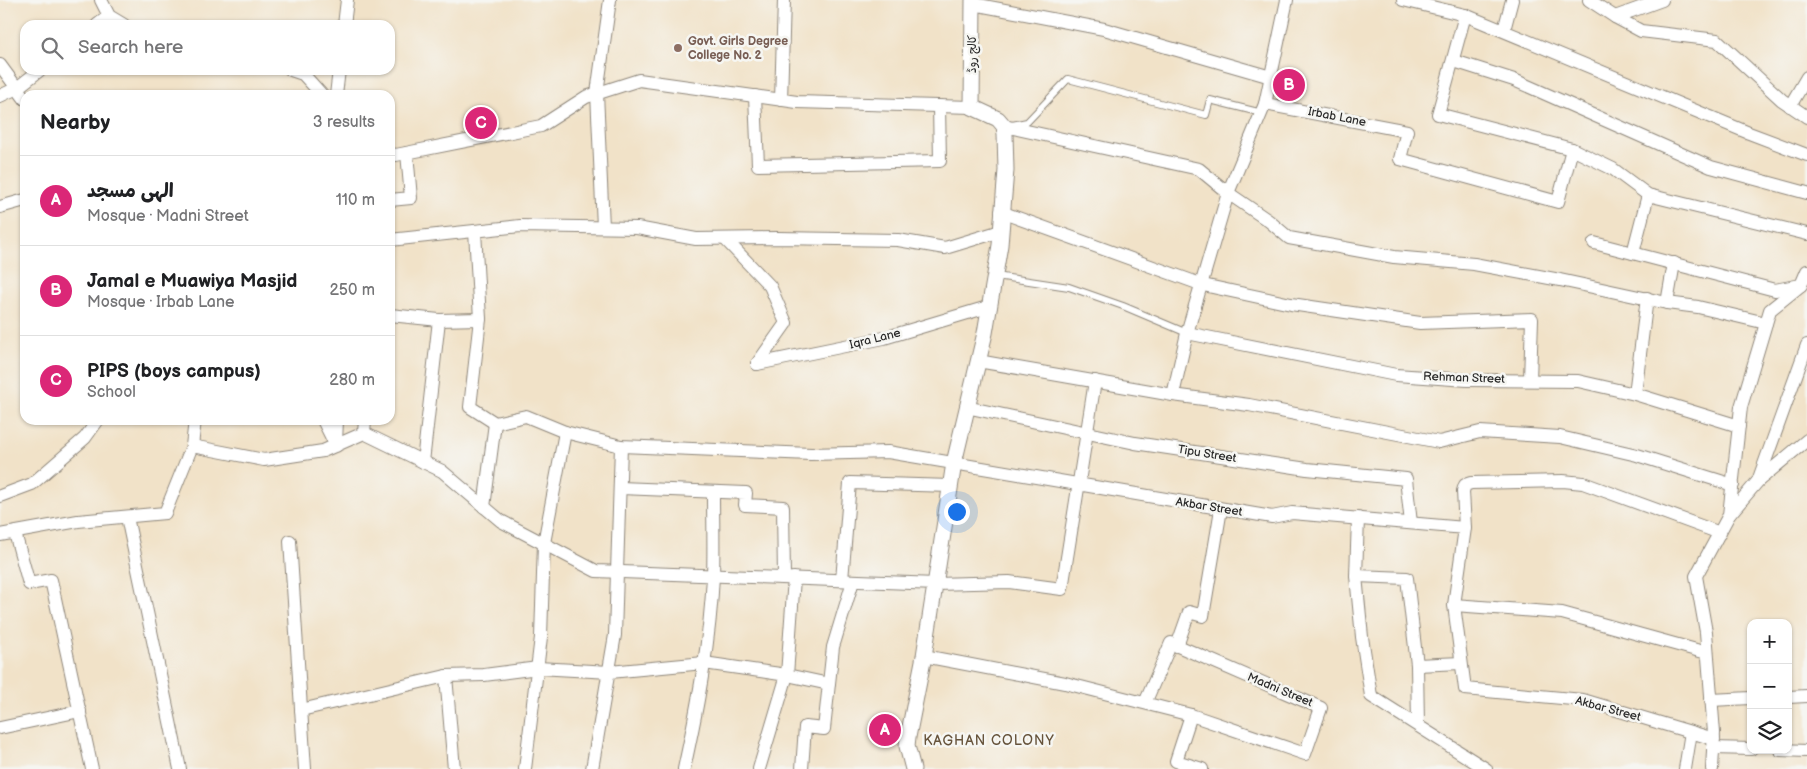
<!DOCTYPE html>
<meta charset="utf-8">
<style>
body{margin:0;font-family:"Balsamiq Sans","Playpen Sans Arabic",sans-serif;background:#f6f6f6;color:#202124}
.controls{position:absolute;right:15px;bottom:15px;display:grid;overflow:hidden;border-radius:10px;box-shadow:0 1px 4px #0004}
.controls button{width:45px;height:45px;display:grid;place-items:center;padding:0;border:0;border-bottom:1px solid #e0e0e0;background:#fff;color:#202124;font:25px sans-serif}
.you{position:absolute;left:956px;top:511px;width:18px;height:18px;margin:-12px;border:4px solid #fff;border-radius:50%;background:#1a73e8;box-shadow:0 0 0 8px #1a73e833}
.badge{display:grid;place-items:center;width:32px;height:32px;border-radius:50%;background:#db2777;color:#fff;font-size:16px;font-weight:700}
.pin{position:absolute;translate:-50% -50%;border:2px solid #fff;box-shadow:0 1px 5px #0006}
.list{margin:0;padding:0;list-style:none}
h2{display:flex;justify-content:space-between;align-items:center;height:65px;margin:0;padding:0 20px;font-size:21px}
h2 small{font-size:16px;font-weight:400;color:#757577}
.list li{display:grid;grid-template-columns:32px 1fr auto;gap:15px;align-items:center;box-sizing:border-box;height:90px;padding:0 20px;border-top:1px solid #e0e0e0}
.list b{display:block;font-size:19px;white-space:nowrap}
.list p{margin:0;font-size:16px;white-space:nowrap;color:#757577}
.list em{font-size:16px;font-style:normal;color:#757577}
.icon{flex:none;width:28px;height:28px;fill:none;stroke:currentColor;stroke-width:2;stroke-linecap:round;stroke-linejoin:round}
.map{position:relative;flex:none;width:1807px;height:769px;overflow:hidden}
.search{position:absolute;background:#fff;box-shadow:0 1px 4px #0004;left:20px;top:20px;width:375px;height:55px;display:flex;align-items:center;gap:12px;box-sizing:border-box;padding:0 18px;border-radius:15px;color:#757577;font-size:19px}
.panel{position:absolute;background:#fff;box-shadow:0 1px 4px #0004;left:20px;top:90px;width:375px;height:335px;border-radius:15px}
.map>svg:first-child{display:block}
</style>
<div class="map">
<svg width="1807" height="769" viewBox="0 0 1807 769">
<rect width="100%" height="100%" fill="#f6f6f2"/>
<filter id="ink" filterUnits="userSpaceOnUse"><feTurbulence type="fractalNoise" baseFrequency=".02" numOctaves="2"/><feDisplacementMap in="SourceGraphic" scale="10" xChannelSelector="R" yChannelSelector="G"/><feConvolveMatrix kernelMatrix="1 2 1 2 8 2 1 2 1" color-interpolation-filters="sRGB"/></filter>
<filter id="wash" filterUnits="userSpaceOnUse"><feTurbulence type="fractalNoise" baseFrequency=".0096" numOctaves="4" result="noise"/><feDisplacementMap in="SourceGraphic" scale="20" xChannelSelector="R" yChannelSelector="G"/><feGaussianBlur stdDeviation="1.12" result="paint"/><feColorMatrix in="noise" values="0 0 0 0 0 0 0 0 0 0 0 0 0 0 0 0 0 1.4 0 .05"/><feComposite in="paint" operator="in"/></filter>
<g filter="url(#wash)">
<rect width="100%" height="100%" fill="#f1e2c8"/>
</g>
<g filter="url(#ink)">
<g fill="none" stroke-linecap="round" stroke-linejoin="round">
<defs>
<g id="service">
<polyline points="1012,125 1027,122 1068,79 1206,115 1210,100 1262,113"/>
<polyline points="996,276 1069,287 1123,306 1187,333"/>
</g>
<g id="minor">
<polyline points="101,0 109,16 124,25"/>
<polyline points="1403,0 1465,15 1749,133 1807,155"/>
<polyline points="1589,0 1615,17 1662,0"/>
<polyline points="973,4 1104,29 1271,77"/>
<polyline points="1465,15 1438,114 1572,149 1613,169 1648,195 1807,234"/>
<polyline points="1615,17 1641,31 1717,40 1782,100 1807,117"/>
<polyline points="97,25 109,16"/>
<polyline points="344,25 347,0"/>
<polyline points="1504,30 1512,0"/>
<polyline points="1454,61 1514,80 1711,167 1807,193"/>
<polyline points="0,65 25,99"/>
<polyline points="291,70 303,74 322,95"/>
<polyline points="336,95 339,70"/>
<polyline points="0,96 17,88 40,70"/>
<polyline points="755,96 758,165 940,161 939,106"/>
<polyline points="781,100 784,0"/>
<polyline points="1265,104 1287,0"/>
<polyline points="1790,106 1807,77"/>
<polyline points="1004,126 1199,169 1228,193 1265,104 1407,131 1400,159 1558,202 1572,149"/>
<polyline points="390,154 396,155 541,126 586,97 639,80 797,102 972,107"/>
<polyline points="390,200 411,198 407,153"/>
<polyline points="0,207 25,200"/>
<polyline points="1001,212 1203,285 1291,304 1420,323 1532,319 1530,380"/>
<polyline points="603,227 597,93 610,0"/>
<polyline points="475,231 480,319 470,407 495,423 526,416 565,432 621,446 811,454 888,452 1272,517 1292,513 1465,528"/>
<polyline points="725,239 770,286 786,323 757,364"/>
<polyline points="390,240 520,226 637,228 696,239 778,238 898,240 945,248 1001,231"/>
<polyline points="1594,243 1775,290 1801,285 1807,271"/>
<polyline points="1633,253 1648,195"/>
<polyline points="1667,303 1674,263"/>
<polyline points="390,315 439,320 480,319"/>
<polyline points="1187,333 1396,375 1467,380 1578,381 1635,394 1739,426"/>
<polyline points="978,361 1173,395 1187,333 1228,193 1269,221 1289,238 1394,257 1474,264 1560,280 1667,303 1698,307 1766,323"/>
<polyline points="757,364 884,338 991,306"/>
<polyline points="1635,394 1647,298"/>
<polyline points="1173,395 1249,405 1439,442 1480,432 1560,437 1637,455 1733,485"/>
<polyline points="966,407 1135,443 1307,469 1406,479 1411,523"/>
<polyline points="323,420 336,446"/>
<polyline points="364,433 365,420"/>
<polyline points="336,443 337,420"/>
<polyline points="192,446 264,460 323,451 364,433 442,471 501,521 596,571 936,584 1009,582 1062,589 1095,381"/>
<polyline points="423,462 439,320"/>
<polyline points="1758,481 1807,440"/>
<polyline points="620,488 746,493 745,505 783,507 784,578"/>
<polyline points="0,496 32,484 85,438 98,420"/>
<polyline points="484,507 495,423"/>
<polyline points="1729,515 1758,481 1807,345"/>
<polyline points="127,517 180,769"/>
<polyline points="1358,518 1356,576 1407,578 1417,665 1418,725"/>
<polyline points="15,533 29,584 51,580 92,769"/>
<polyline points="0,535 78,521 165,513 192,446 195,420"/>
<polyline points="290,541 305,769"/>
<polyline points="1356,576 1362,637 1371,696 1486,769"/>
<polyline points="842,580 850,483 951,486"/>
<polyline points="1454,605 1562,613 1707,653"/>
<polyline points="1177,646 1189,612 1203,616 1221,509"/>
<polyline points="924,656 1065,683 1191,715 1305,754 1321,708 1171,643 1145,703"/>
<polyline points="1417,665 1461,663"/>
<polyline points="446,676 454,769"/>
<polyline points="1788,697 1807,696"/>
<polyline points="1711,700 1751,698"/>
<polyline points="301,710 446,676 484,675 538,668 610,672 704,663 787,675 829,684"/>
<polyline points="1191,715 1176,761 1202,769"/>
<polyline points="0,728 80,711"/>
<polyline points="1714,739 1583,700 1465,689 1454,605 1465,528 1463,491 1465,485 1471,483 1563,481 1583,483 1720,533"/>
<polyline points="1713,748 1751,749"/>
<polyline points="1780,750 1807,751"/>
<polyline points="525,769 541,637 544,543 565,432"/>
<polyline points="592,769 615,635 621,446"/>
<path d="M684 769C698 705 710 641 713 576 714 548 713 520 713 492"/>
<polyline points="759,769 787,675 794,578"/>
<polyline points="802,769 805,727 824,729 833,647 853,581"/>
<polyline points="1685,769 1691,732"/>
<polyline points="1712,769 1714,733 1706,632 1696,576 1729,515 1741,407 1770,310 1801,285"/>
</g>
<polyline id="tertiary" points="913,769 907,746 908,737 924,656 954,463 985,333 1000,245 1006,170 1005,134 1004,126 998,119 972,107 973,0"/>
</defs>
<use href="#service" stroke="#8e867a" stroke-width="8"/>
<use href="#minor" stroke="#8e867a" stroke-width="14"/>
<use href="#tertiary" stroke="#8e867a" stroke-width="17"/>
<use href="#service" stroke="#fff" stroke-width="6"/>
<use href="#minor" stroke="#fff" stroke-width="12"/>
<use href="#tertiary" stroke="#fff" stroke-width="15"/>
</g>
</g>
<circle fill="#8d6e63" stroke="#f6f6f2" stroke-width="2" cx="678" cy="48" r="5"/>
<g text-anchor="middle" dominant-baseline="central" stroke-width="5" stroke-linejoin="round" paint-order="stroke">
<g font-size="12" font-weight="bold" fill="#785e54" stroke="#f6f6f2" text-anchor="start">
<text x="688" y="41">Govt. Girls Degree<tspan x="688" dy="14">College No. 2</tspan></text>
</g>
<g font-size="12" fill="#2b2b2b" stroke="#f6f6f2">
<text transform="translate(972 54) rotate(-90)">کالج روڈ</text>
<text transform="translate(1337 117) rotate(11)">Irbab Lane</text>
<text transform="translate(875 339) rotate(-14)">Iqra Lane</text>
<text transform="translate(1464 378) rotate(2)">Rehman Street</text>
<text transform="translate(1207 454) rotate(9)">Tipu Street</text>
<text transform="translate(1209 507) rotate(9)">Akbar Street</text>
<text transform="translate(1280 690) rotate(23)">Madni Street</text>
<text transform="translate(1608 709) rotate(15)">Akbar Street</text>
</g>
<g font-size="14" letter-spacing="1" fill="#66533b" stroke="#f6f6f2">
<text x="989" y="740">KAGHAN COLONY</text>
</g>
</g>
</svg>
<div class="controls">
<button>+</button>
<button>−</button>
<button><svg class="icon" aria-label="layers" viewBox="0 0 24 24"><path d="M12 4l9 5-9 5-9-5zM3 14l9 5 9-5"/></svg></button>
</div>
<div class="you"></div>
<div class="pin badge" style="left:885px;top:730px">A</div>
<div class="pin badge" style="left:1289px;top:85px">B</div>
<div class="pin badge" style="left:481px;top:123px">C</div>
<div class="search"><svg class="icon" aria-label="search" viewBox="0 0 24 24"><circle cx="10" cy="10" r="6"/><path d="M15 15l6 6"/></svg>Search here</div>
<section class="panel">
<h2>Nearby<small>3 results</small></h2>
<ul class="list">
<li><span class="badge">A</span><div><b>الہی مسجد</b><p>Mosque · Madni Street</p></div><em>110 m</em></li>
<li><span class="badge">B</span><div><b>Jamal e Muawiya Masjid</b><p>Mosque · Irbab Lane</p></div><em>250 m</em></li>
<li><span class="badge">C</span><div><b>PIPS (boys campus)</b><p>School</p></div><em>280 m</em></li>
</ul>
</section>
</div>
